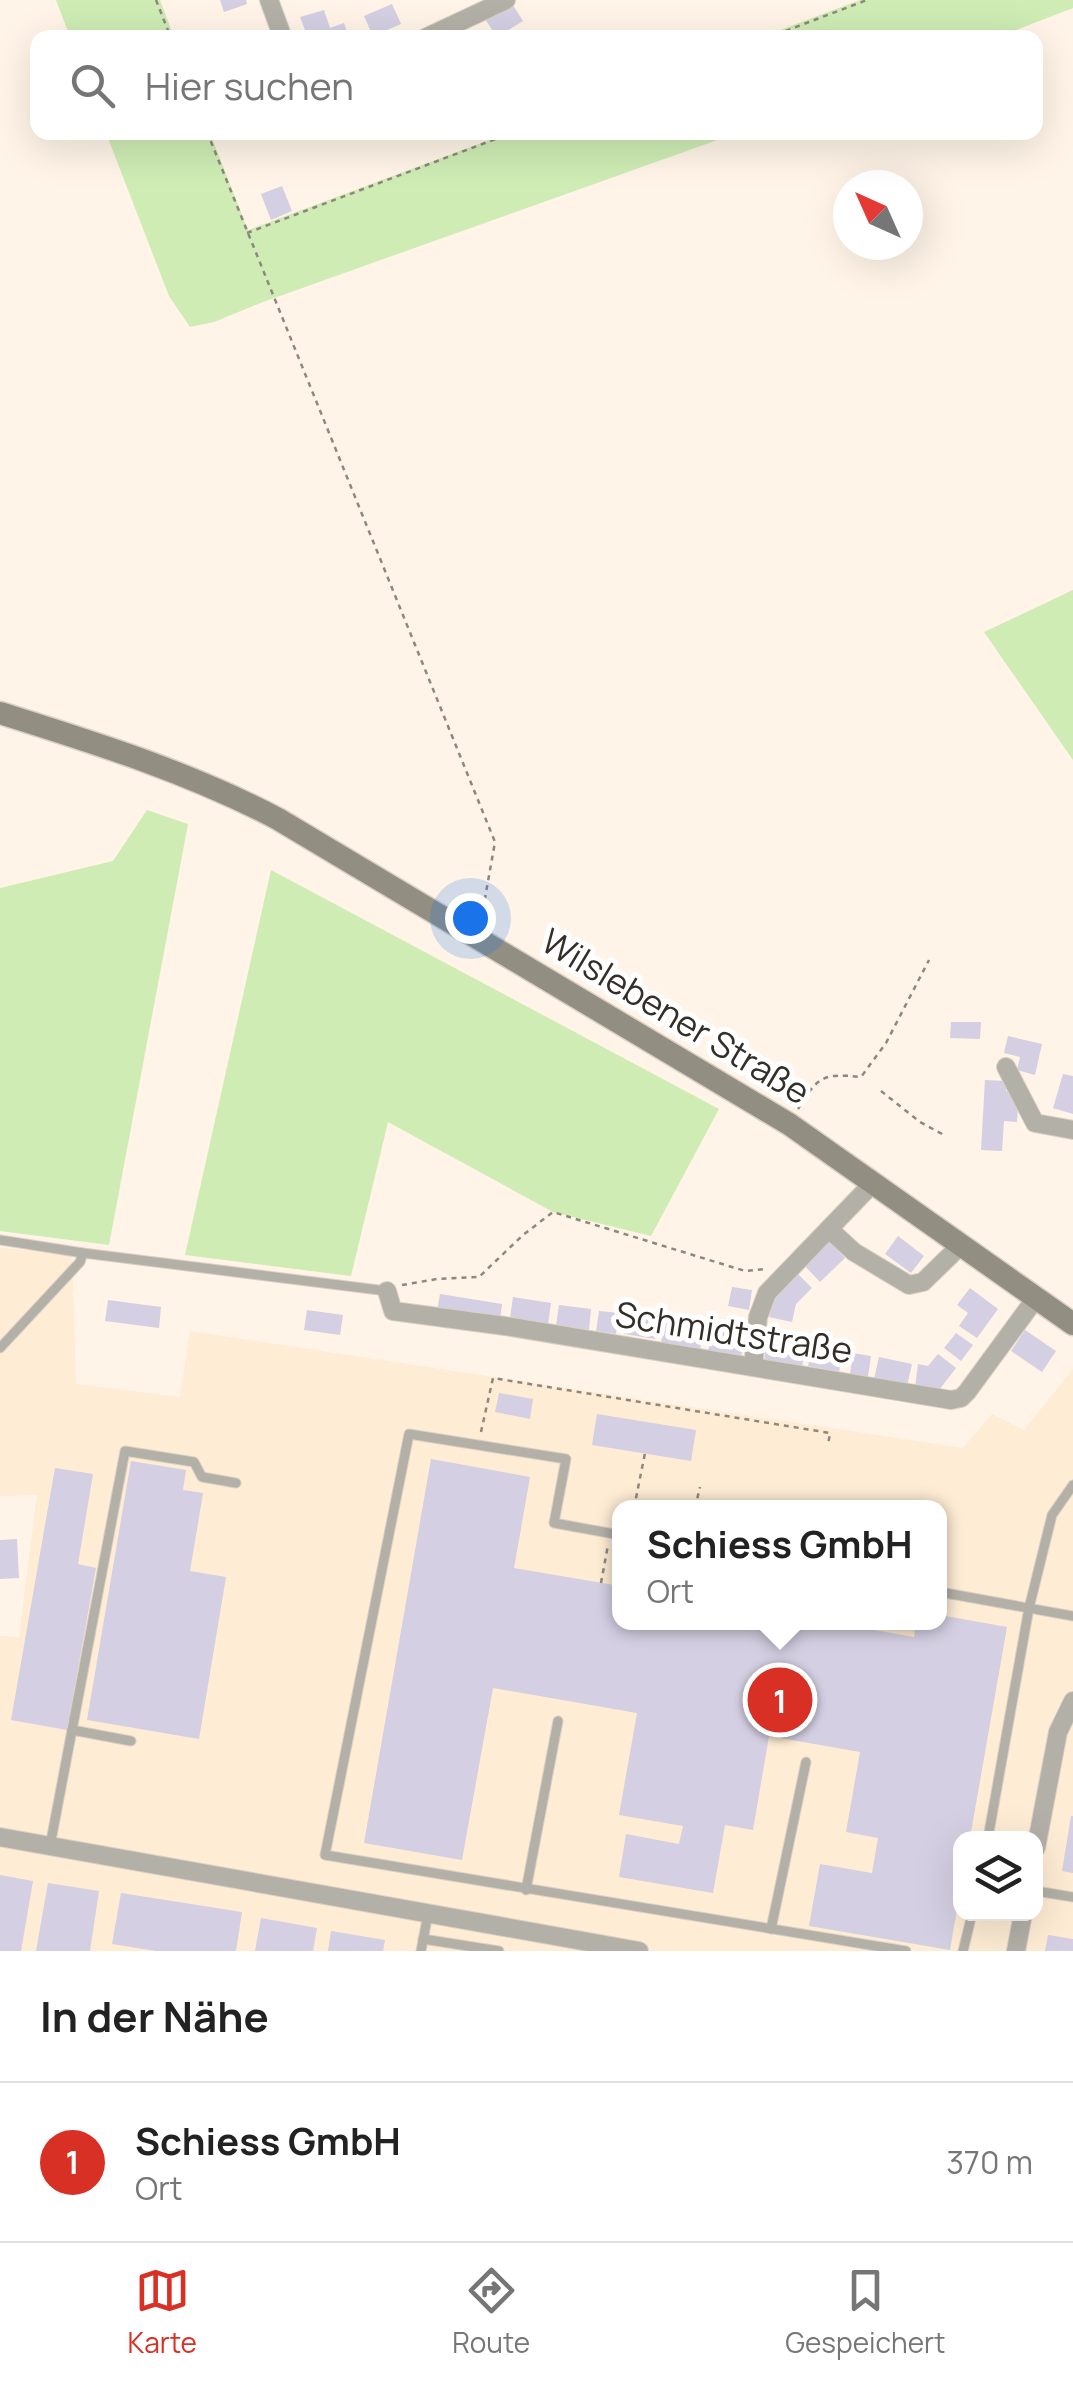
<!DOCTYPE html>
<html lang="de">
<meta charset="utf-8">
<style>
body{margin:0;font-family:Manrope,sans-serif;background:#f2f2f2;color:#222}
.controls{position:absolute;right:30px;bottom:30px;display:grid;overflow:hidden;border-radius:20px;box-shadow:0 10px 40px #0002}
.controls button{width:90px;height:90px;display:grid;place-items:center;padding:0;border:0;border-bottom:2px solid #e0e0e0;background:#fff;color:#222;font:50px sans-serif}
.compass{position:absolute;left:833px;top:170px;width:90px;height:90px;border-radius:50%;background:#fff;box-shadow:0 10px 40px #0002;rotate:315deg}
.you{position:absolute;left:470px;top:918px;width:35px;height:35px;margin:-25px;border:8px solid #fff;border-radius:50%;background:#1a73e8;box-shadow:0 0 0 15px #1a73e833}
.badge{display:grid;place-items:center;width:65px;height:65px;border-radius:50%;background:#d93025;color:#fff;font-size:32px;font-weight:700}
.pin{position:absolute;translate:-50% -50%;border:5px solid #fff;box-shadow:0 2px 10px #0006}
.popup{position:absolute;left:612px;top:1500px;width:335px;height:130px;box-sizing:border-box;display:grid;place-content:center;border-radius:20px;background:#fff;filter:drop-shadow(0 2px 8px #0005);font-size:32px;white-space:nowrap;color:#767676}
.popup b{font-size:38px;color:#222}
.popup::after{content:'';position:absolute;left:50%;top:100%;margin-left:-20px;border:20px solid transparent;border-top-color:#fff}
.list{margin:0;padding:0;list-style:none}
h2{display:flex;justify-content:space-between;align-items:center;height:130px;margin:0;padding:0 40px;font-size:42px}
h2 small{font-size:32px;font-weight:400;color:#767676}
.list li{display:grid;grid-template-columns:65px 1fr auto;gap:30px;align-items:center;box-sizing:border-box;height:160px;padding:0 40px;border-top:2px solid #e0e0e0}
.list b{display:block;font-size:38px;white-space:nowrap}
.list p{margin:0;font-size:32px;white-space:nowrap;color:#767676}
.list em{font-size:32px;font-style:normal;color:#767676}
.icon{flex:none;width:55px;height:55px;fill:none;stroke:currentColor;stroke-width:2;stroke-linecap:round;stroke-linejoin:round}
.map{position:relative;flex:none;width:1073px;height:1951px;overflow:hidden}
.search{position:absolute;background:#fff;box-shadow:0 10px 40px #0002;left:30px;right:30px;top:30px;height:110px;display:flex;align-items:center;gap:25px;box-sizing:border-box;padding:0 35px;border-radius:20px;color:#767676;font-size:38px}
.sheet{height:290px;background:#fff}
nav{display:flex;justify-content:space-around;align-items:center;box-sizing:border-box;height:140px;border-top:2px solid #e0e0e0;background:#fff;font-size:28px;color:#767676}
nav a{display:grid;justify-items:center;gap:5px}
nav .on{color:#d93025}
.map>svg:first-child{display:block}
</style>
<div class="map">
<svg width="1073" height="1951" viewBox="0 0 1073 1951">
<rect width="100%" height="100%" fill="#fff4e7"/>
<path fill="#feecd4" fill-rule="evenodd" d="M0 1248 72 1254 76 1384 180 1397 190 1331 963 1448 992 1414 1024 1430 1073 1369V1951H0V1636L19 1637 37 1495 0 1496ZM620 1508H940V1622H620ZM960 1838H1036V1914H960Z"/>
<g fill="#ceecb4">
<polygon points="56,0 160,0 174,37 70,37"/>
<polygon points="860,0 1073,0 1073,8 998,37 761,37"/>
<polygon points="106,133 210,133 248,230 508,133 737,133 263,302 214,322 190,327 169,296"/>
<polygon points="1073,590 1073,760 984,632"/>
<polygon points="147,810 188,824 109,1245 0,1231 0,888 113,861"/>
<polygon points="271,870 719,1109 651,1236 553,1212 388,1122 351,1276 185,1255"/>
</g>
<g fill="#d4cfe2">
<polygon points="220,0 246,0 247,4 224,12"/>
<polygon points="511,2 523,21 497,37 485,19"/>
<polygon points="392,4 401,24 373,36 364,16"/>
<polygon points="324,10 330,28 344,23 349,38 308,38 300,17"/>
<polygon points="282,186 292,211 271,220 261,194"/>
<polygon points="951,1022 981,1022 980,1039 950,1038"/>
<polygon points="1008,1036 1042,1044 1035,1075 1017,1070 1020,1057 1004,1053"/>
<polygon points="1063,1074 1073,1076 1073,1114 1053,1108"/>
<polygon points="985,1080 1006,1081 1006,1091 1019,1092 1017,1122 1004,1121 1002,1151 981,1150"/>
<polygon points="898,1236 924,1256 911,1273 885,1254"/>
<polygon points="829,1241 845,1258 820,1282 804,1265"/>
<polygon points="796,1272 812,1288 796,1304 792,1322 769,1317 774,1294"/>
<polygon points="732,1287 752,1290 749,1310 728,1306"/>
<polygon points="970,1288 998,1309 977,1338 959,1326 968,1313 957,1305"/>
<polygon points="440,1294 502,1304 500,1321 437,1311"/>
<polygon points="513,1297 551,1303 548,1324 510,1318"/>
<polygon points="108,1300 161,1307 159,1328 105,1321"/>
<polygon points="559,1305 591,1309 589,1330 556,1325"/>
<polygon points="307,1310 343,1315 340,1335 304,1330"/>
<polygon points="599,1311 619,1313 616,1334 596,1331"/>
<polygon points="627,1313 659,1318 655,1339 624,1334"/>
<polygon points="665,1322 703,1328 700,1350 661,1343"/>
<polygon points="712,1330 745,1335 741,1357 708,1352"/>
<polygon points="1025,1330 1056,1351 1042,1372 1011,1351"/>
<polygon points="956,1333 973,1345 961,1361 944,1348"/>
<polygon points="767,1339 806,1345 802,1367 764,1361"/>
<polygon points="813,1344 844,1350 839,1372 808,1366"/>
<polygon points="853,1353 871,1356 868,1377 850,1374"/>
<polygon points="938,1354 956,1368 939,1390 915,1387 918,1364 928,1366"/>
<polygon points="879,1357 912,1364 907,1386 874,1379"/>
<polygon points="499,1393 533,1399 530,1419 495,1412"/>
<polygon points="597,1414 696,1430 691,1461 592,1445"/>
<polygon points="431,1459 530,1477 514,1568 620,1586 620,1622 829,1622 914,1637 916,1622 940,1622 940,1615 1007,1627 970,1838 960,1838 960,1892 950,1950 809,1926 820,1864 872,1873 878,1838 846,1832 860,1752 769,1736 753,1830 725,1825 713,1893 619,1877 626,1834 679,1844 683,1826 619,1815 637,1713 493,1688 462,1860 364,1843"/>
<polygon points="131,1461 186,1470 183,1490 203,1493 190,1571 226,1577 199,1739 87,1720"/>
<polygon points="55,1468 93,1474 78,1564 96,1568 67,1730 11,1720"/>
<polygon points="17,1539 19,1578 0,1579 0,1540"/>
<polygon points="1071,1816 1073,1816 1073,1873 1062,1871"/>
<polygon points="0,1875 33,1881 21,1951 0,1951"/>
<polygon points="48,1883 99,1891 90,1951 36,1951"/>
<polygon points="121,1893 242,1912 236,1951 156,1951 112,1944"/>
<polygon points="261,1918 317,1928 313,1951 255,1951"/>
<polygon points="331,1931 385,1940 383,1951 328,1951"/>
<polygon points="1048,1935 1073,1939 1073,1951 1045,1951"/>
</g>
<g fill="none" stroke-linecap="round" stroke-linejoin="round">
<defs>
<g id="lane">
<polyline points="0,1240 83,1253 387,1291"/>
<polyline points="0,1348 80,1262 83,1253"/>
<polyline points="620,1535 554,1523 566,1459 409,1434 325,1855 906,1951"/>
<polyline points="940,1592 1073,1616"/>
<polyline points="72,1730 131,1741"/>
<polyline points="988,1838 1029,1608 1052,1515 1073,1485"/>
<polyline points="50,1846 125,1451 194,1462 202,1477 236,1483"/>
<polyline points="526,1890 558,1721"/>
<polyline points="1036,1891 1073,1897"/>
<polyline points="771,1929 806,1762"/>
<polyline points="423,1939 499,1951"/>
<polyline points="421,1951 428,1914"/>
<polyline points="963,1951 972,1914"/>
</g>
<g id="street">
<polyline points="269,0 283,38"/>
<polyline points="425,38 506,0"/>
<polyline points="1006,1067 1035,1123 1073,1130"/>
<polyline points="830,1230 854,1252 909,1285 923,1282 961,1245"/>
<polyline points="387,1291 393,1311 505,1326 951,1400 961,1398 967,1392 1036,1298"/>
<polyline points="753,1367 758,1317 767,1293 874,1182"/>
<polyline points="0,1837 639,1951"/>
<polyline points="1036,1848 1058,1732 1073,1701"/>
<polyline points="1016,1951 1023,1914"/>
</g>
<path id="secondary" d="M0 713C95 743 189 772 278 819L789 1124 1073 1324"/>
</defs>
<use href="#lane" stroke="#dad0c5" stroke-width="11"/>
<use href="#street" stroke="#dad0c5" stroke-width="20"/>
<use href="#secondary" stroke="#dad0c5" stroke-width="25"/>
<g stroke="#8f877e" stroke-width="2.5" stroke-dasharray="5 5" stroke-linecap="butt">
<polyline points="156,0 171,38"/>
<polyline points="767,38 867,0"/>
<polyline points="207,132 495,842 482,915"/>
<polyline points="247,233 514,132"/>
<polyline points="881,1091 920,1122 944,1135"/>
<path d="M798 1109C818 1076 823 1073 861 1077L886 1043 929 960"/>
<polyline points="402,1285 437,1279 479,1277 523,1235 553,1212 745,1271 765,1269"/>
<polyline points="481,1432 493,1378 830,1433 828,1445"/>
<polyline points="634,1508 645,1453"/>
<polyline points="695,1508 700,1487"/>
<polyline points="601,1583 608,1545"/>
<polyline points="863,1629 864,1622"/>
</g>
<use href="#lane" stroke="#b3b0a8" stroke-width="9"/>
<use href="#street" stroke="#b3b0a8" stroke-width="18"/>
<use href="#secondary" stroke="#928e82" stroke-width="22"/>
</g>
<g text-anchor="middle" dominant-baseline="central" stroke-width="10" stroke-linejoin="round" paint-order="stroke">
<g font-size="35" fill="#332e28" stroke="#fff">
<text transform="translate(676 1016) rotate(31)">Wilslebener Straße</text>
<text transform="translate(734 1332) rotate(9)">Schmidtstraße</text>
</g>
</g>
</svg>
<div class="controls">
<button><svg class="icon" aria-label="layers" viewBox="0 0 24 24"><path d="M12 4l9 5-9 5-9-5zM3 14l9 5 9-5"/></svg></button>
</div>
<svg class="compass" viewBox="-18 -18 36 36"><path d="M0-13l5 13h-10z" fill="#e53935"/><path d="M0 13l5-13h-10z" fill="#767676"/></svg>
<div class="you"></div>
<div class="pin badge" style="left:780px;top:1700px">1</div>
<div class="popup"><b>Schiess GmbH</b>Ort</div>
<div class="search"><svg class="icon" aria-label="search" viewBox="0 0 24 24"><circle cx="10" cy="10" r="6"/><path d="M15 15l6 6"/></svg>Hier suchen</div>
</div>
<section class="sheet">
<h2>In der Nähe<small></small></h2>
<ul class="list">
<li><span class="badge">1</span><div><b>Schiess GmbH</b><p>Ort</p></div><em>370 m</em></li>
</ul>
</section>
<nav>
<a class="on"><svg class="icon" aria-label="map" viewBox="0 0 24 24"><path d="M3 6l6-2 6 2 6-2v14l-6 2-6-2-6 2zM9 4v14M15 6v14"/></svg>Karte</a>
<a><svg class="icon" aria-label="directions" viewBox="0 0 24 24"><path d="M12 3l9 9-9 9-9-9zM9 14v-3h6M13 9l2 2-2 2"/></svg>Route</a>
<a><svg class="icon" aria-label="saved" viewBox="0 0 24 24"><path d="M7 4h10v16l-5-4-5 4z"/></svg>Gespeichert</a>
</nav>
